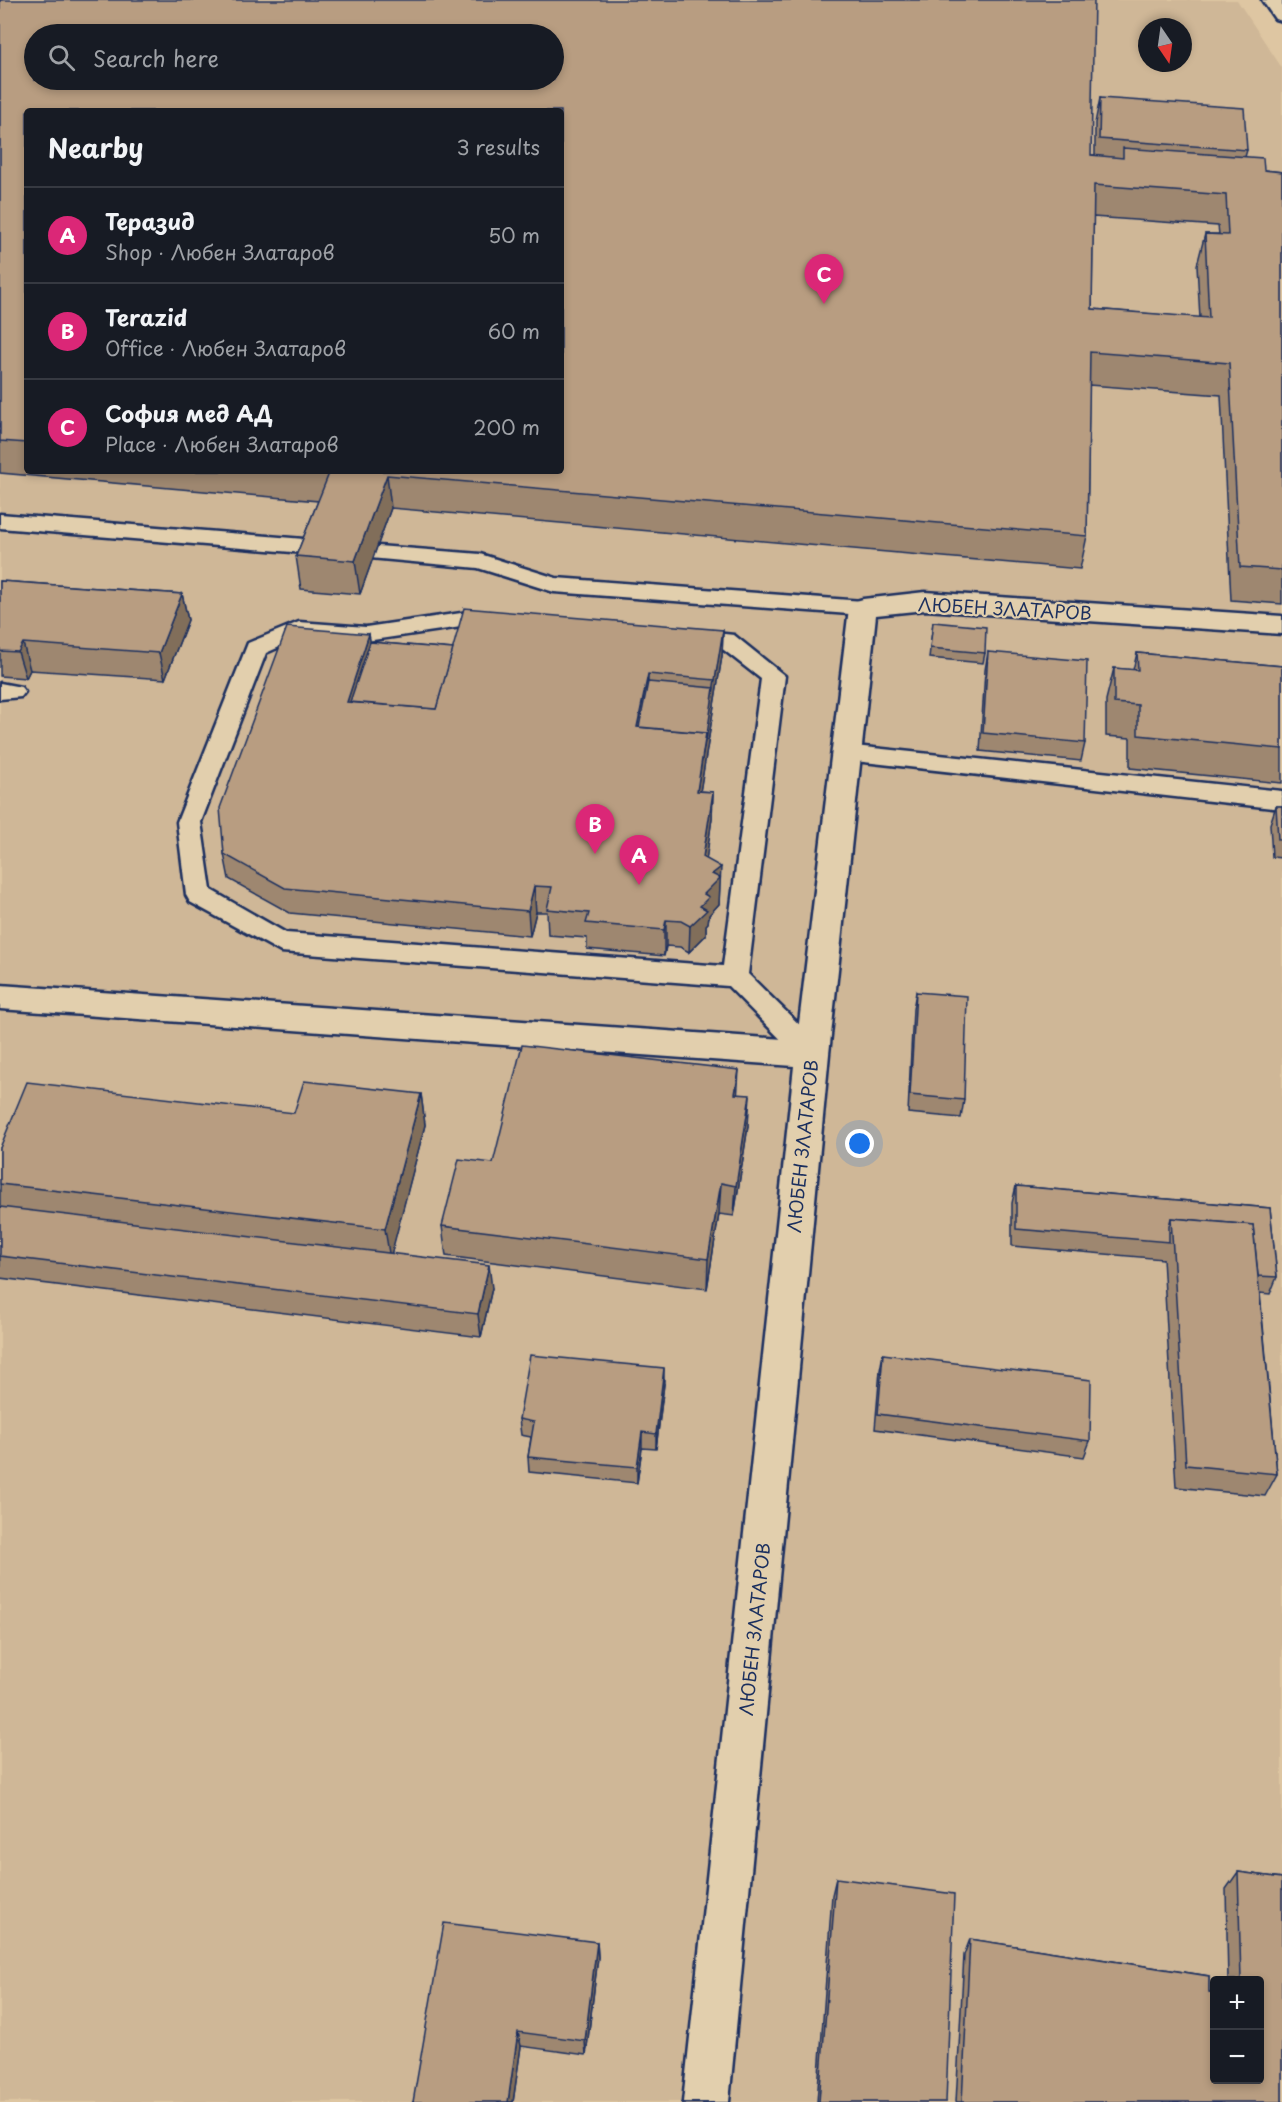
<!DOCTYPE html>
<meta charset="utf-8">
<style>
body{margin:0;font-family:"Playpen Sans",sans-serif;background:#20242c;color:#f1f3f6}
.controls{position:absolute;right:18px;bottom:18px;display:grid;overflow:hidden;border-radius:6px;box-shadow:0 3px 9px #0003}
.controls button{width:54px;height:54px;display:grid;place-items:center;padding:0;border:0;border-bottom:2px solid #363941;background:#171b24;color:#f1f3f6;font:30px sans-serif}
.compass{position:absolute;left:1138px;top:18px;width:54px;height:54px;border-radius:50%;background:#171b24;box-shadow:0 3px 9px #0003;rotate:167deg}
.you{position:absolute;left:860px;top:1144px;width:21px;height:21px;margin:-15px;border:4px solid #fff;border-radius:50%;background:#1a73e8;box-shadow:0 0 0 9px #1a73e833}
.badge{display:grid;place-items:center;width:39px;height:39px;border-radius:50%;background:#db2777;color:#fff;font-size:20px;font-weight:700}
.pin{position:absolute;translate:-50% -50px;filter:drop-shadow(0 2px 3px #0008)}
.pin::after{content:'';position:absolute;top:32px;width:21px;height:18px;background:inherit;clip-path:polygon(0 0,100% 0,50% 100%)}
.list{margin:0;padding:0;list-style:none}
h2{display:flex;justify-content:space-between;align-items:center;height:78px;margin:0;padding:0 24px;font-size:26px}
h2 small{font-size:20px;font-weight:400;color:#9ea1a6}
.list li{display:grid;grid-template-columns:39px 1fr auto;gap:18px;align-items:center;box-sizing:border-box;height:96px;padding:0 24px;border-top:2px solid #363941}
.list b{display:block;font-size:22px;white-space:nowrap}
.list p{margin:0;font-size:20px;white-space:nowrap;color:#9ea1a6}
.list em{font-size:20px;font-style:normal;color:#9ea1a6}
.icon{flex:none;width:33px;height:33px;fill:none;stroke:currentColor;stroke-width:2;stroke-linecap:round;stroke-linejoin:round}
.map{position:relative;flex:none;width:1282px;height:2102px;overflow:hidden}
.search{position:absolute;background:#171b24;box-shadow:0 3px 9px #0003;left:24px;top:24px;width:540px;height:66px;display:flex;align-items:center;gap:15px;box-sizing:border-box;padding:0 21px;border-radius:33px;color:#9ea1a6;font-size:22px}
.panel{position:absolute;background:#171b24;box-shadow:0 3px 9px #0003;left:24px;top:108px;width:540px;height:366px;border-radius:6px}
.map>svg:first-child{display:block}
</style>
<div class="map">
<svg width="1282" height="2102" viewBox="0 0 1282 2102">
<rect width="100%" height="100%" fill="#dec6a2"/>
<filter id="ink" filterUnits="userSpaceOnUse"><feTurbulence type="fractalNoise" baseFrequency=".0167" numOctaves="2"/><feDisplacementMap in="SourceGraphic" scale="12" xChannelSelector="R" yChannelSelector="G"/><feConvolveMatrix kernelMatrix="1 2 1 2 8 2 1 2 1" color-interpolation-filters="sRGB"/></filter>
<g filter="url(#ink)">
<path fill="#cfb797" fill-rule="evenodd" d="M0 0H1237L1282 68V2102H0ZM1147 27H1183V63H1147ZM34 34H554V80H34ZM27 111H561V471H27ZM1214 1980H1260V2080H1214Z"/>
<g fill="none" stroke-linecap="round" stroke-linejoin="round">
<defs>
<g id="service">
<polygon points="0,514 316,540 324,542 327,547 324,552 316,554 0,528"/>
<polygon points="378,546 480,554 556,578 863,601 871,603 874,608 871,613 863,615 554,592 478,568 370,558 367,553 370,548"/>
<polygon points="468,612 505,616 508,621 505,626 497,628 468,626 366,641 302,637 266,653 201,822 211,890 286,933 723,966 761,679 720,647 680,642 677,637 680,632 688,630 734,635 785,676 748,974 822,1047 826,1054 822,1061 812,1065 802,1061 728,986 281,952 190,902 186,895 177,822 248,643 299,622 366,627"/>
<polygon points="0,683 21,687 25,692 21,697 0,699"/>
<polygon points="845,745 1282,791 1282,809 837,759 833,753 837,747"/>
</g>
<polygon id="minor" points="925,592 1282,616 1282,634 925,610 876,615 829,1054 729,2102 683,2102 794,1066 0,1009 0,985 797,1040 849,608 853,602 863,599"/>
<polygon id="secondary" points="1262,0 1282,0 1282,21 1275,19"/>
</defs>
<use href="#service" stroke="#1b2f5e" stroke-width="5"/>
<use href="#minor" stroke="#1b2f5e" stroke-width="5"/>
<use href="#secondary" stroke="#1b2f5e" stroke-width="5"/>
<use href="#service" fill="#e2cfad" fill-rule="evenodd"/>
<use href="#minor" fill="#e2cfad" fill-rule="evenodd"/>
<use href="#secondary" fill="#e2cfad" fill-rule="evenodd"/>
</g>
<g fill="#9e876f" stroke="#1b2f5e" stroke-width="1.5" fill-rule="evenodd">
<path d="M0 0 1091 155H1095V123L1100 98 1247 150 1245 157 1264 170 1282 172V604L1231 600 1221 395 1089 385 1087 536 1080 569 391 508 360 594 301 589 296 556 318 501 0 473ZM27 111 561 471H27ZM1093 217 1218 226 1219 234H1205L1197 265 1200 318 1092 309Z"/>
<polygon points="0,581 182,594 188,620 165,679 30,670 26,678 0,676"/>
<polygon points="933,622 985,653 983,663 929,658"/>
<polygon points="723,630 722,656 700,791 713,792 712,818 706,859 720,878 719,904 709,915 708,923 706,925 706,935 689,952 680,947 666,946 664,956 587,949 587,938 548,935 547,912 536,912 530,936 290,913 229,879 224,854 369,634 370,642 453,649"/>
<polygon points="988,652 1085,743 1081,761 980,751 985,670"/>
<polygon points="1137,653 1282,666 1282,783 1130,768 1130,738 1106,736 1106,700 1114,668 1133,670"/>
<polygon points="1276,806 1282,806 1282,858 1272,857 1270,824"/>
<polygon points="916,992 964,1100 961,1118 908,1113 913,1009"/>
<polygon points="421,1094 425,1125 391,1253 492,1288 481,1337 0,1278 0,1148 294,1113"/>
<polygon points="737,1094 748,1126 734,1216 719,1214 707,1289 446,1256 442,1226 493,1163"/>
<polygon points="1016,1186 1270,1208 1277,1277 1270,1294 1260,1293 1277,1474 1265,1496 1176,1487 1163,1258 1163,1259 1012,1246 1012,1203"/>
<polygon points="883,1354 1090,1441 1084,1457 875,1429 880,1370"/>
<polygon points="664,1384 656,1449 642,1448 637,1483 529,1472 528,1457 531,1437 521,1435 519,1419"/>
<polygon points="1238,1872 1282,1878 1282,2102 956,2102 964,1955 970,1939 1209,1976 1209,1992 1215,1993 1215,2079 1260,2079 1260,1980 1228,1980 1226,1889"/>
<polygon points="836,1878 946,2102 817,2102 832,1895"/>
<polygon points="597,1942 598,1957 586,2055 521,2046 513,2102 413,2102"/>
</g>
<g fill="#816e5a" stroke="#1b2f5e" stroke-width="1.5">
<polygon points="387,475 391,508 360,594 355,561"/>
<polygon points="182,594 188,620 165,679 159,653"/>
<polygon points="723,630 722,656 696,817 697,791"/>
<polygon points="369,634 373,660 348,709 347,702"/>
<polygon points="23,643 30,670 26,678 18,652"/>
<polygon points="648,674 648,700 641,735 637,727"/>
<polygon points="713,792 712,818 703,883 703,857"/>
<polygon points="721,867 719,904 709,915 708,923 706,925 706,935 689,952 690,926 712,874"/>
<polygon points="534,886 536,912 530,936 528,911"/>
<polygon points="666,920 666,946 664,956 664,930"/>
<polygon points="739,1070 737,1101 735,1094"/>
<polygon points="421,1094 425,1125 390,1259 385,1229"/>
<polygon points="750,1095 748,1126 734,1216 736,1186"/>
<polygon points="721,1183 719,1214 707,1289 708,1259"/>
<polygon points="489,1265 492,1288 481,1337 478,1314"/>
<polygon points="664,1368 664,1384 656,1449 656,1434"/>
<polygon points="642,1432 642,1448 637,1483 637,1467"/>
<polygon points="597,1942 598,1957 586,2055 585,2041"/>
<polygon points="518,2032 521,2046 513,2102 508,2102"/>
</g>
<g fill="#b89d81" stroke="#1b2f5e" stroke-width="1.5" fill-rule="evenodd">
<path d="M0 0H1094L1091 155 1123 158V148L1263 158 1264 170 1282 172V570L1240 567 1229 363 1090 352 1087 536 387 475 355 561 296 556 330 471H561V111H27V443L0 441ZM34 34H554V80H34ZM1094 185 1226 195 1228 235 1205 234 1209 318 1092 309Z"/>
<polygon points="1100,98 1244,108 1247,150 1099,139"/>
<polygon points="0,581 182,594 159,653 23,643 18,652 0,651"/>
<polygon points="464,608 723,630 715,680 648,674 637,727 706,733 697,791 713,792 703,857 721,867 712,874 720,878 704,894 709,897 700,906 707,910 690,926 681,921 666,920 664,930 586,923 589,913 547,909 552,887 534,886 528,911 285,888 224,854 220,808 287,627 369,634 347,702 436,709"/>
<polygon points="933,622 986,627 985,653 930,648"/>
<polygon points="370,642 453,649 436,709 350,702"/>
<polygon points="988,652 1087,661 1085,743 983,733"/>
<polygon points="1137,653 1282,666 1282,749 1138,735 1138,705 1114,703 1114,668 1138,670"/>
<polygon points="648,682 714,688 706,741 706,733 639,727"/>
<polygon points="1276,806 1282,806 1282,839 1278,839"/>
<polygon points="916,992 967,996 964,1100 910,1095"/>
<polygon points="522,1045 739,1070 735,1094 750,1095 736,1186 721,1183 708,1259 442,1226 459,1159 493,1163"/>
<polygon points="304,1081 421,1094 385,1229 0,1184 0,1148 27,1082 294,1113"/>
<polygon points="1016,1186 1270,1208 1277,1277 1258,1276 1253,1225 1171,1218 1169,1226 1169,1242 1016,1229"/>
<polygon points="0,1207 489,1265 478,1314 0,1256"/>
<polygon points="1171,1218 1253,1225 1277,1474 1186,1465"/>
<polygon points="883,1354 1091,1380 1090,1441 878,1414"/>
<polygon points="530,1355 664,1368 656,1434 642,1432 637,1467 528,1457 534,1422 519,1419"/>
<polygon points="1238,1872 1282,1878 1282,2102 962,2102 970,1939 1209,1976 1209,1992 1215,1993 1215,2079 1260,2079 1260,1980 1241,1980"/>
<polygon points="836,1878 954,1894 946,2102 819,2102"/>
<polygon points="444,1923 597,1942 585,2041 518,2032 508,2102 413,2102"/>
</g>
</g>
<g text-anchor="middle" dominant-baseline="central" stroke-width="4.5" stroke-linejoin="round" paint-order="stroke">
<g font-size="18" fill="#1b2f5e" stroke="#e2cfad">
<text transform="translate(1005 608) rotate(3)">ЛЮБЕН ЗЛАТАРОВ</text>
<text transform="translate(802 1146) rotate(-84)">ЛЮБЕН ЗЛАТАРОВ</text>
<text transform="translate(754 1629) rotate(-84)">ЛЮБЕН ЗЛАТАРОВ</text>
</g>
</g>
</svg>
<div class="controls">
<button>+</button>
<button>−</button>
</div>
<svg class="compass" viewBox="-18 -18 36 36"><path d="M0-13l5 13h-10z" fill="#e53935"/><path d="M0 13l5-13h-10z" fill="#9ea1a6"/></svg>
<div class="you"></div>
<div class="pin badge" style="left:639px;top:885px">A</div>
<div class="pin badge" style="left:595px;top:854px">B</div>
<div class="pin badge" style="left:824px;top:304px">C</div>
<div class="search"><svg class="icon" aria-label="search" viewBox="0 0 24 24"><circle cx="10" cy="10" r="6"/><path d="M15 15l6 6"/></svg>Search here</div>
<section class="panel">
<h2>Nearby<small>3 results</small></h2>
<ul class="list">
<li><span class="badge">A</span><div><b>Теразид</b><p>Shop · Любен Златаров</p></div><em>50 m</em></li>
<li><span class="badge">B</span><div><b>Terazid</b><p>Office · Любен Златаров</p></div><em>60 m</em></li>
<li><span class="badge">C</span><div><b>София мед АД</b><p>Place · Любен Златаров</p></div><em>200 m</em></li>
</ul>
</section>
</div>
